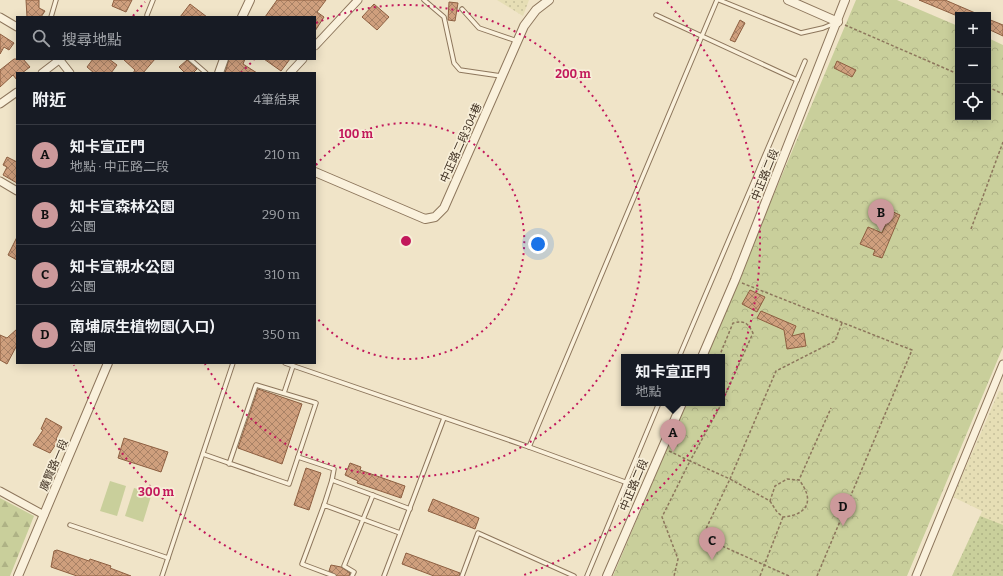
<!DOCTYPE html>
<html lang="zh-TW">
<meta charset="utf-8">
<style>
body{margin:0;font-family:Bitter,"Noto Sans TC",serif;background:#242831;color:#f1f3f6}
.controls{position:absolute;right:12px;top:12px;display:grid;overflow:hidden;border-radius:0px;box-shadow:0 2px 10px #0003}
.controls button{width:36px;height:36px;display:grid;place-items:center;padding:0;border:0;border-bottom:1px solid #363941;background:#171b24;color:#f1f3f6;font:20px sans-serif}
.you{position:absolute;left:538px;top:244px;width:14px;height:14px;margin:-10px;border:3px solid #fff;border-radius:50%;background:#1a73e8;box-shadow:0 0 0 6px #1a73e833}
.badge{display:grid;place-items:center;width:26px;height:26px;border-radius:50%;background:#cc999b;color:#111;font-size:13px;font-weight:700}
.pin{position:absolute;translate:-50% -33px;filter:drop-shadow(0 1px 2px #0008)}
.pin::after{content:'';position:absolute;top:21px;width:14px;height:12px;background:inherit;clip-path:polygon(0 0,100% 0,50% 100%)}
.popup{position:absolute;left:621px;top:354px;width:104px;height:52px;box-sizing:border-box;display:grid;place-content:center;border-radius:0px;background:#171b24;filter:drop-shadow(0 1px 3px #0005);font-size:13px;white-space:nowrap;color:#9ea1a6}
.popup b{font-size:15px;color:#f1f3f6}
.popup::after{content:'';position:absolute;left:50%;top:100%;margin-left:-8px;border:8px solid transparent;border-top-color:#171b24}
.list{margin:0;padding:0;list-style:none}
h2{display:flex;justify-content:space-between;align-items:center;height:52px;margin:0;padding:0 16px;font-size:17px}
h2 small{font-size:13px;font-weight:400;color:#9ea1a6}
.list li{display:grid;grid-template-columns:26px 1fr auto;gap:12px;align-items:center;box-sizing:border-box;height:60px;padding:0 16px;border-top:1px solid #363941}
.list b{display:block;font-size:15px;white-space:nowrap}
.list p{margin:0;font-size:13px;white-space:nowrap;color:#9ea1a6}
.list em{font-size:13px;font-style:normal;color:#9ea1a6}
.icon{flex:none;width:22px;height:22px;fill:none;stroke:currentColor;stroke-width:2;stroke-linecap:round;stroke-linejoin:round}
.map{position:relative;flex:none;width:1003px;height:576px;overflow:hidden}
.search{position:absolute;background:#171b24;box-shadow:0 2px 10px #0003;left:16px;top:16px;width:300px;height:44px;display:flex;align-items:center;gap:10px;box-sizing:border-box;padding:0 14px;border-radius:0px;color:#9ea1a6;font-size:15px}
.panel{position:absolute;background:#171b24;box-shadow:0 2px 10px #0003;left:16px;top:72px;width:300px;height:292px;border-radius:0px}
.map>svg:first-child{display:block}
</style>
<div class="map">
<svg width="1003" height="576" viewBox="0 0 1003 576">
<defs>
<pattern id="farmland-dots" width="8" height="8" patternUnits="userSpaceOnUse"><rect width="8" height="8" fill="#e6deb5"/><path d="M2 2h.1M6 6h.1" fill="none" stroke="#c6bf9b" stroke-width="1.8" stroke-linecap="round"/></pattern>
<pattern id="grass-dots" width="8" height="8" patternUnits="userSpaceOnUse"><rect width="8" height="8" fill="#c9cf9b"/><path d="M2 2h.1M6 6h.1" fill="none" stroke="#aeb285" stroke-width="1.8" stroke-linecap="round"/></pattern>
<pattern id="forest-firs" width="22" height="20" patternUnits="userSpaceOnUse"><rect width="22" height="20" fill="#c9cf9b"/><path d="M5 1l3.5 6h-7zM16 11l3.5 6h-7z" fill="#aeb285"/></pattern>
<pattern id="park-crowns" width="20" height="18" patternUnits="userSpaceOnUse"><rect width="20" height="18" fill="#c9cf9b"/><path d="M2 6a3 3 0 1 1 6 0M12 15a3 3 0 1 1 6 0" fill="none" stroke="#aeb285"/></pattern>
<pattern id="building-cross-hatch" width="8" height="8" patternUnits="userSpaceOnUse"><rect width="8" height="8" fill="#cf9f7d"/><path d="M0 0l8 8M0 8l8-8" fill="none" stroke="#a98266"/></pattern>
</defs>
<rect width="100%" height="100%" fill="#f0e4c8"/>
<g fill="url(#farmland-dots)">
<polygon points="497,0 529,0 523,16"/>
<polygon points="999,391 1003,392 1003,576 956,576 982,511 953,497"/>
</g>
<polygon fill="url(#grass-dots)" points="980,516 1003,525 1003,576 952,576"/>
<polygon fill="url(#forest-firs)" points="0,498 34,516 10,576 0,576"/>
<polygon fill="url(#park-crowns)" points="856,0 897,0 958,26 958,117 988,117 988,38 1003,45 1003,347 907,576 613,576 686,403 722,403 722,357 705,357"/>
<g fill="#c9cf9b">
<polygon points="110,481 126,486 117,516 100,511"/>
<polygon points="134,488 152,493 143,522 125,516"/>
</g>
<g fill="url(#building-cross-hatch)" stroke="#8d5f41">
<polygon points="26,0 39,0 39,8 45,11 41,17 27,17"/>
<polygon points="114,0 132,0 126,12 112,6"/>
<polygon points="277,0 326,0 317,12 324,17 315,31 315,17 265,17"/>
<polygon points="919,0 945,0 980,15 955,15"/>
<polygon points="449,2 458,3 455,21 448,20"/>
<polygon points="190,4 207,17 180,17"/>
<polygon points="374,4 389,17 377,30 362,17"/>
<polygon points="988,19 1003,25 1003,36 988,29"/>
<polygon points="740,20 745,23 735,42 730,40"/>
<polygon points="0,34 14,43 9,50 4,47 0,54"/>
<polygon points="14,59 23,59 30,67 22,73 17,73 17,80 13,75 0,87 0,70"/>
<polygon points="93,59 109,59 117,65 111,73 94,73 87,67"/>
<polygon points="123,59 155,59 143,73 133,73 135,70"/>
<polygon points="229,59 245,59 243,64 257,73 225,73"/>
<polygon points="264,59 290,59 281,71"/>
<polygon points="187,60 197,69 193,73 185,73 179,67"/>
<polygon points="837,61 856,70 852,77 834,68"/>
<polygon points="7,157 17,162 17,183 3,175 7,167 3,165"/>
<polygon points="891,211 900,215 882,258 873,255 875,250 860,244 868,227 882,233"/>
<polygon points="17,237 17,260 8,255"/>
<polygon points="750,290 765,297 757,312 742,304"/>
<polygon points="761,311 796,326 792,336 804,333 806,346 787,349 784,330 757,318"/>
<polygon points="17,329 17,345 7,364 0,360 0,335 7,338"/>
<polygon points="258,389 302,404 282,464 238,448"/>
<polygon points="46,418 62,427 56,439 58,441 50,453 33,445 43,430 41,429"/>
<polygon points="124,438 168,452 161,472 118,458"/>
<polygon points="350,463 361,467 360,470 405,486 401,498 357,483 358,481 345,475"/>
<polygon points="306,468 321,473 309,510 294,505"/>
<polygon points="433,499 479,518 475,529 428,511"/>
<polygon points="57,550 89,561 90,559 111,566 110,568 131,576 77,576 51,567 54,551"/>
<polygon points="406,553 460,573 459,576 434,576 402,564"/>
<polygon points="331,565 341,567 350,573 349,576 337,576 329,571"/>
</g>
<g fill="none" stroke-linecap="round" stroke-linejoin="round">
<defs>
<g id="service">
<polyline points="424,0 444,17 454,63 460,70 501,76"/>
<polyline points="719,0 801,33 823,28 835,23"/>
<polyline points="462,9 479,28 517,41"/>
<polyline points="656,15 797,80"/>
<polyline points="51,17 56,0"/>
<polyline points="147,17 147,15 153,0"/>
<polyline points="190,59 206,73"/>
<polyline points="679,357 805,61"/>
<polyline points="285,363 529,447 717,0"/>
<polyline points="284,393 293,366"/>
<polyline points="529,447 625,482"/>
<polyline points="203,454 289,484 316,403 256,385 229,464"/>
<polyline points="298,457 334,469 332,480 410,509"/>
<polyline points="324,505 332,480"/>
<polyline points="70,525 168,558"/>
<polyline points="162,576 233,363"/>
<polyline points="334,576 302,564 324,505 400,533"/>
<polyline points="352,576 354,572 344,566 373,495"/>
<polyline points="384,576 444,418"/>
<polyline points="462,576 478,533 574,576"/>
<polyline points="587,576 659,403"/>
</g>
<g id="minor">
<polyline points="0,17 17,27"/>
<polyline points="315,46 358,0"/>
<polyline points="59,59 70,73"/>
<polyline points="42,73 59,60"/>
<polyline points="290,73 303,59"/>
<polyline points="0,104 17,92"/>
<polyline points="0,181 17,191"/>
<polyline points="0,491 44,515"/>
<polyline points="916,576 1003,364"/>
</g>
<g id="tertiary">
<polyline points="788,0 838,22"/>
<polyline points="242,17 250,0"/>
<polyline points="219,73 224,59"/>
<polyline points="315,172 425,219 435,217 444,208 524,26 536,10 549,0"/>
<polyline points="702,357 735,280 845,0"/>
<polyline points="18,576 108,363"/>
<polyline points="607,576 682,403"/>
</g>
</defs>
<use href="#service" stroke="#8d765c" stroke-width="5.5"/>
<use href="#minor" stroke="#8d765c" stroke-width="9"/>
<use href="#tertiary" stroke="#8d765c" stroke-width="10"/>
<g stroke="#8d765c" stroke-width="1.5" stroke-dasharray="3 2" stroke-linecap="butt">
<polyline points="845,25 958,74"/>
<polyline points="988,87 1003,94"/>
<polyline points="971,229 1003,142"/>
<polyline points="742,283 912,350 817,576"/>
<path d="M719 357 733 323C744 320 748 323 753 333L722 402"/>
<polyline points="722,403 690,461 730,479 776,371 835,341 842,323"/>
<polyline points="669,451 690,461 662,517 678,559 674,576"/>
<path d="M770 501 777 512 783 517C808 515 815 500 799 480"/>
<polyline points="760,576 783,517"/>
<polyline points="789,576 702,537 730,479 770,501 775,486 787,479 799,480 831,408"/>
</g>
<use href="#service" stroke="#faf1dc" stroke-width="3.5"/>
<use href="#minor" stroke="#faf1dc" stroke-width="7"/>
<use href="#tertiary" stroke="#faf1dc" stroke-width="8"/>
</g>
<g fill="none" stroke="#c2185b" stroke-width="2" stroke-dasharray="2 4">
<path d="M316 165A118 118 0 1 1 316 317"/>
<path d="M241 73A236 236 0 0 1 254 60M316 23A236 236 0 1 1 205 364"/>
<path d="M291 576A354 354 0 0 1 74 365M133 16A354 354 0 0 1 145 2M667 2A354 354 0 0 1 521 576"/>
</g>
<g text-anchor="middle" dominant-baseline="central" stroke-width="3.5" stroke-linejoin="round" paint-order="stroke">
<g font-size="11" fill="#3d2e20" stroke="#f7eed8">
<text transform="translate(461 143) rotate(-66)">中正路二段304巷</text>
<text transform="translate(765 175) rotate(-68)">中正路二段</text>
<text transform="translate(54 465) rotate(-67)">廣賢路一段</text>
<text transform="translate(634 485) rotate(-67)">中正路二段</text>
</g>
</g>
<circle cx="406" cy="241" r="6" fill="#c2185b" stroke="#f7eed8" stroke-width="2"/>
<g font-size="12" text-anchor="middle" font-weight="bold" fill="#c2185b" stroke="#f7eed8" stroke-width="3.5" stroke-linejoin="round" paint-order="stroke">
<text x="573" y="78">200 m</text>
<text x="356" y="138">100 m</text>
<text x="156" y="496">300 m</text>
</g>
</svg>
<div class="controls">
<button>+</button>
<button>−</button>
<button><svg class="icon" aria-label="locate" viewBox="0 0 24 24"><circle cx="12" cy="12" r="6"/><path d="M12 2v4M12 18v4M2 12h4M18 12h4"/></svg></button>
</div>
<div class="you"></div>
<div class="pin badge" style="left:673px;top:452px">A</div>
<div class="popup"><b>知卡宣正門</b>地點</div>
<div class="pin badge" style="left:881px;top:232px">B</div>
<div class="pin badge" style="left:712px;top:560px">C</div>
<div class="pin badge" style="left:843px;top:526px">D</div>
<div class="search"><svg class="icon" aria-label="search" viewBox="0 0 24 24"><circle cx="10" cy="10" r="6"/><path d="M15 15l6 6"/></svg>搜尋地點</div>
<section class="panel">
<h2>附近<small>4筆結果</small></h2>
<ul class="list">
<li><span class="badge">A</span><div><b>知卡宣正門</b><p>地點 · 中正路二段</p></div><em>210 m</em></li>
<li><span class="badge">B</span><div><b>知卡宣森林公園</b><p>公園</p></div><em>290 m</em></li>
<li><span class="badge">C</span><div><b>知卡宣親水公園</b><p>公園</p></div><em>310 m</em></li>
<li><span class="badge">D</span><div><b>南埔原生植物園(入口)</b><p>公園</p></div><em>350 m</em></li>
</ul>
</section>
</div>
